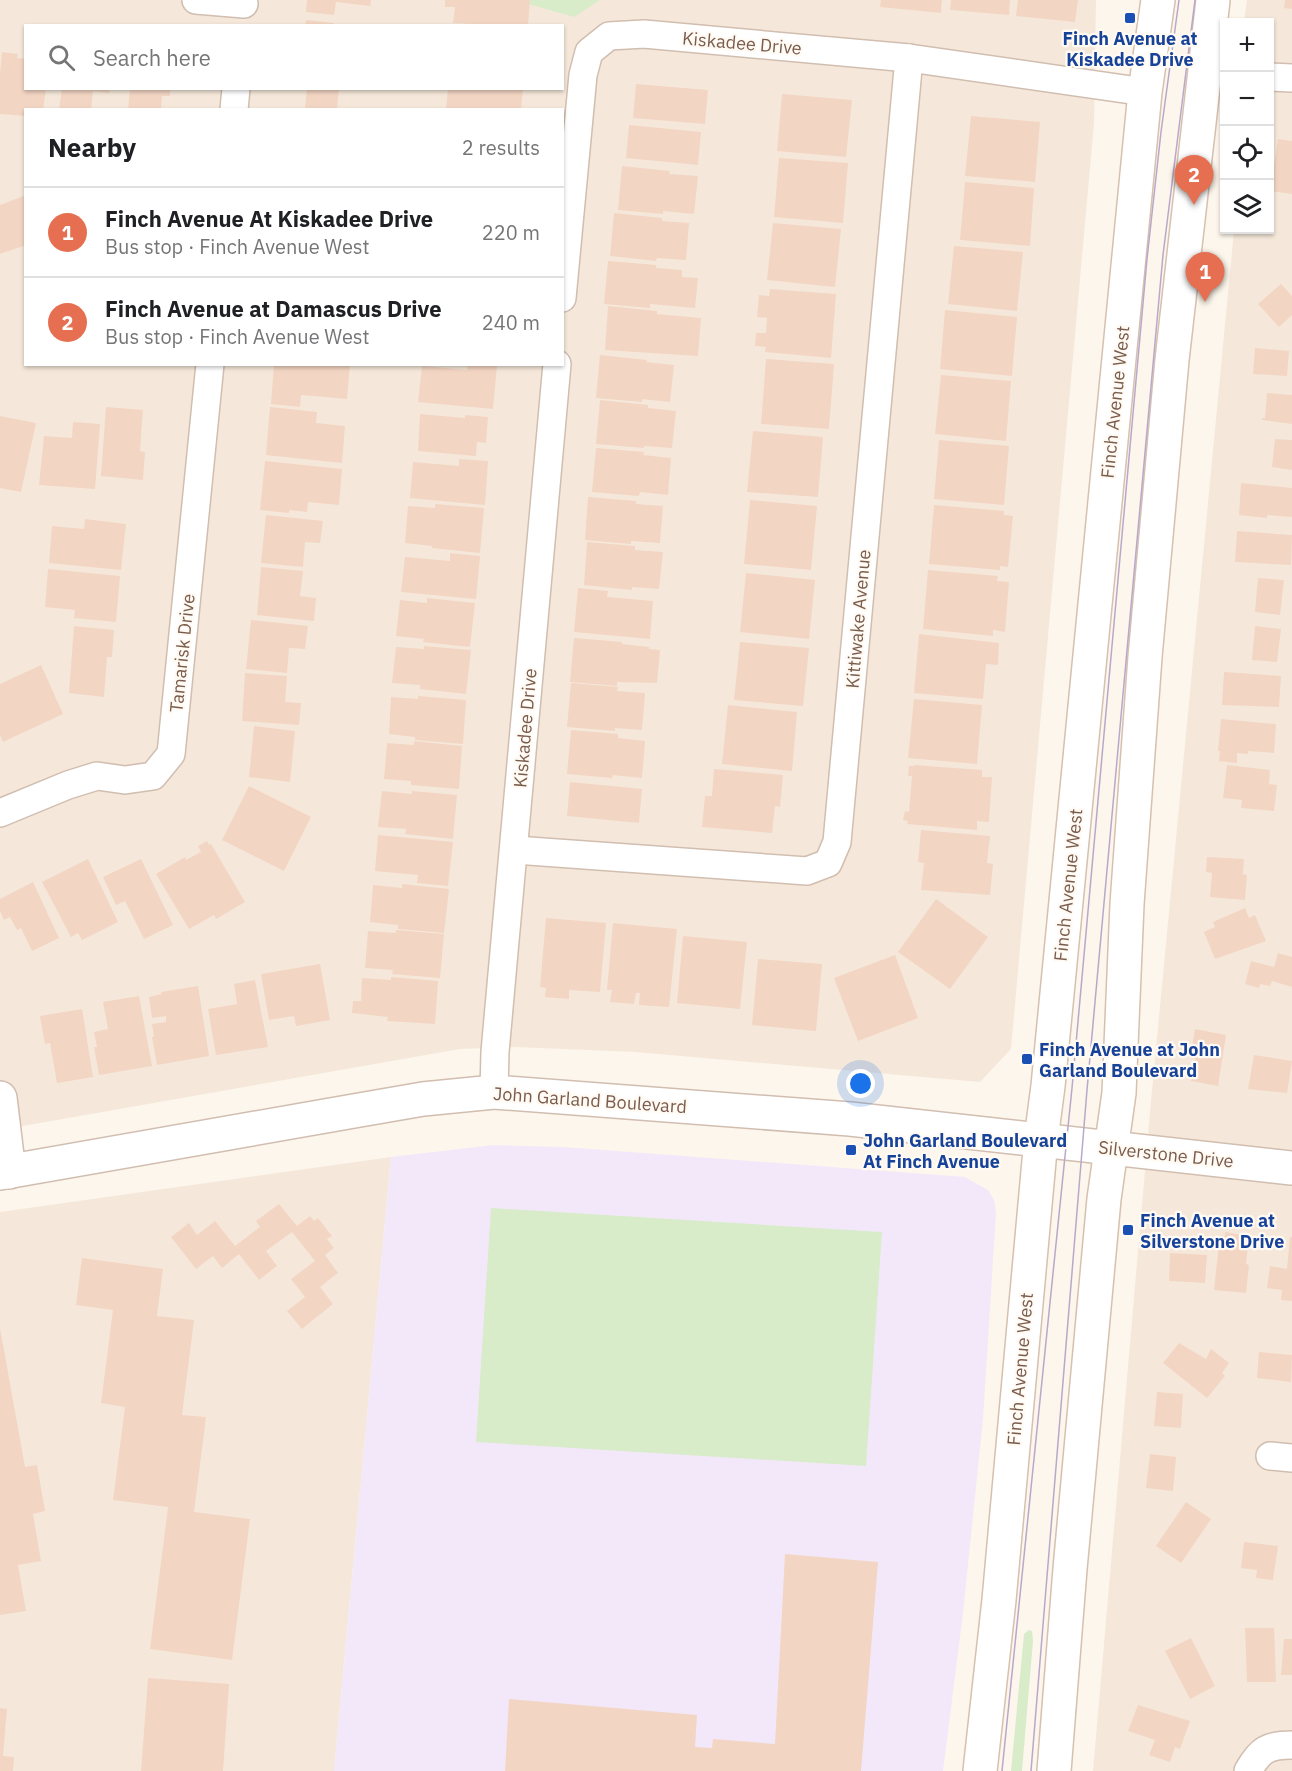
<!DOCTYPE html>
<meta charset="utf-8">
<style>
body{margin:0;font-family:"IBM Plex Sans",sans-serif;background:#f2f2f2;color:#202124}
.controls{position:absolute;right:18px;top:18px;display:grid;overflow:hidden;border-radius:0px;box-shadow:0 2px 4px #0004}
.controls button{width:54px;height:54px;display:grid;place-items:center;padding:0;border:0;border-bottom:2px solid #e0e0e0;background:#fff;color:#202124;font:30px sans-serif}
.you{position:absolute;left:861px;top:1084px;width:21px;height:21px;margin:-15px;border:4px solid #fff;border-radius:50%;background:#1a73e8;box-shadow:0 0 0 9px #1a73e833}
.badge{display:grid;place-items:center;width:39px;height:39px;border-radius:50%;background:#e76f51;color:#fff;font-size:20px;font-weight:700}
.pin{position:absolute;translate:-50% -50px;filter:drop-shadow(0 2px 3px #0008)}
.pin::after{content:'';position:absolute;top:32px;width:21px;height:18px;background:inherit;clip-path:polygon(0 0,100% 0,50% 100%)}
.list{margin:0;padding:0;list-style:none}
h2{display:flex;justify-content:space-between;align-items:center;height:78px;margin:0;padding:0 24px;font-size:26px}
h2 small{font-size:20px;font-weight:400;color:#757577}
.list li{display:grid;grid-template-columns:39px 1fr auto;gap:18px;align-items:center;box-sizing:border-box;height:90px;padding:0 24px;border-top:2px solid #e0e0e0}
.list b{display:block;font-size:22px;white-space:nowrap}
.list p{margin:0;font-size:20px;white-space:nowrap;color:#757577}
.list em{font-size:20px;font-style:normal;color:#757577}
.icon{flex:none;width:33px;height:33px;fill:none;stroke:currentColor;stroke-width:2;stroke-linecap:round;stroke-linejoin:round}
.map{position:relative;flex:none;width:1292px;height:1771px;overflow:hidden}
.search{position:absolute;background:#fff;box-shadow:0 2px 4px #0004;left:24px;top:24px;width:540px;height:66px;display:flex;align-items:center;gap:15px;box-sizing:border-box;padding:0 21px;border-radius:0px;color:#757577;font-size:22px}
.panel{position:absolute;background:#fff;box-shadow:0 2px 4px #0004;left:24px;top:108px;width:540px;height:258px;border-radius:0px}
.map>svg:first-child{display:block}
</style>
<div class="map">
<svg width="1292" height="1771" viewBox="0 0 1292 1771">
<rect width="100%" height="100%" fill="#fdf6ec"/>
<g fill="#f5e8da" fill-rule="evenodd">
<path d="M0 0H514L574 16 600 0H1096L1094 123 1011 1049 980 1082 635 1052 515 1047 460 1049 0 1130ZM26 26H562V88H26ZM26 110H562V364H26Z"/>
<polygon points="1247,0 1292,0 1292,1771 1093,1771 1151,1101 1234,230 1270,230 1270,22 1244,22"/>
<polygon points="391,1157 334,1771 0,1771 0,1212"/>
</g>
<polygon fill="#f3e8fa" points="493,1145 563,1147 965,1177 988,1190 994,1200 996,1213 983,1419 963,1613 943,1771 334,1771 391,1157"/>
<g fill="#d8ecc9">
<polygon points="514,0 600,0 574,17"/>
<polygon points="491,1208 882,1232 866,1466 476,1442"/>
<polygon points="1029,1630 1032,1631 1033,1641 1022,1771 1011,1771 1024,1634"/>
</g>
<g fill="#f3d5c3">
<polygon points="307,0 371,0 370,6 336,2 334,15 306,12"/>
<polygon points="445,0 530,0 528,26 453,23 455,7 445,7"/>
<polygon points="881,0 942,0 941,13 880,7"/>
<polygon points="951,0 1010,0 1009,15 950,10"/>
<polygon points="1018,0 1078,0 1075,22 1016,16"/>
<polygon points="1285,0 1292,0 1292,9 1284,8"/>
<polygon points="306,20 334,23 334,26 305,26"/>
<polygon points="2,52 18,54 17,58 26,59 26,88 46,88 43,110 26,110 26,116 0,114 0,74"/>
<polygon points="636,84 708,90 705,124 633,118"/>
<polygon points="62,88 110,88 109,93 93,91 91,110 59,110"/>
<polygon points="130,88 170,88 170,96 162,96 161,110 128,110"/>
<polygon points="307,88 339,88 337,110 305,109"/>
<polygon points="448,88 523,88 521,110 446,110"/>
<polygon points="782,94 852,100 846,157 777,151"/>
<polygon points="971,116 1040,122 1035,182 965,176"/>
<polygon points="629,125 701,132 698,165 626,158"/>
<polygon points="1278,139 1292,141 1292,194 1270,191"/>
<polygon points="779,158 848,163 843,223 774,217"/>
<polygon points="622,166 670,171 669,174 698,176 694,214 663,211 663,214 618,210"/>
<polygon points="965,182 1034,188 1030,246 960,240"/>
<polygon points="26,195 26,245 0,254 0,205"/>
<polygon points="614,213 662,218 662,221 689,223 686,260 657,258 656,261 610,256"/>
<polygon points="773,223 841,229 835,287 767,280"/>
<polygon points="954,246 1023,252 1017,311 948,304"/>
<polygon points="608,261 656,265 656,268 682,270 682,277 698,278 695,308 650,304 650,308 604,304"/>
<polygon points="1281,284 1292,296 1292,315 1279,327 1258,304"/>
<polygon points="770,289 836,294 831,358 765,352 766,347 755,346 756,333 766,333 767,318 757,317 759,295 769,296"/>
<polygon points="608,306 657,311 657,314 701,318 698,356 605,350"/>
<polygon points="945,310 1017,317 1012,376 940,369"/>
<polygon points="1255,348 1289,351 1287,376 1253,374"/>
<polygon points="600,355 647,360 646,362 674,365 670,402 642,399 642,402 596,398"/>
<polygon points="766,359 834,364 829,429 761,424"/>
<polygon points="274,364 350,364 347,399 301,395 300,407 271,404"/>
<polygon points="468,364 497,365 493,409 418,402 422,366 467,370"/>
<polygon points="941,375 1011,381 1006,441 935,434"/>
<polygon points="1267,393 1292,395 1292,424 1262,420 1262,418 1265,418"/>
<polygon points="600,400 648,405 648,408 676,411 672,448 644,446 644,448 596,444"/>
<polygon points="106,407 143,410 140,451 145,452 143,480 101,476"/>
<polygon points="270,407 317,412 316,423 345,426 342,463 266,455"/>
<polygon points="420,414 465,418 465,415 488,417 486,443 477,442 476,456 418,451"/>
<polygon points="0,416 36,423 21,492 0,488"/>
<polygon points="73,422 100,424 95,489 39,485 44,436 72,438"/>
<polygon points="753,431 823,437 818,497 747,492"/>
<polygon points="1275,439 1292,440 1292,470 1272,467"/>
<polygon points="939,440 1009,446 1004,505 934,499"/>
<polygon points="596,448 644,452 643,455 671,458 668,495 640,492 639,496 592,492"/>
<polygon points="459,459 488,461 485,505 410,498 413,462 459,466"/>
<polygon points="265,461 342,469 339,505 308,502 307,512 289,510 289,513 260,510"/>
<polygon points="1241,483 1292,488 1292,517 1267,515 1267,518 1239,515"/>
<polygon points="588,497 636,501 636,504 663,506 660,543 631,541 631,544 585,540"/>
<polygon points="750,500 817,506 811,570 744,564"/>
<polygon points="435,504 484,508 480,553 432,548 432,546 405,543 408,506 435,508"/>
<polygon points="934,505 1004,511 1004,515 1013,516 1008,567 1000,566 1000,570 929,564"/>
<polygon points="266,515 323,521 320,543 305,542 303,567 261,563"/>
<polygon points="85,519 126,524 121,570 49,563 52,526 84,529"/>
<polygon points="1237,531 1292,535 1291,565 1235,562"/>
<polygon points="587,542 635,546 635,550 663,552 659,589 632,587 632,590 584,585"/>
<polygon points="450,553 480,556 476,599 401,592 405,557 450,561"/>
<polygon points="261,567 303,571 300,596 316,598 314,621 257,615"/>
<polygon points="48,569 120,576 116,622 74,618 75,610 45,607"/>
<polygon points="928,570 998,576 997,581 1009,582 1005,632 993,630 993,636 923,629"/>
<polygon points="746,573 815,580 809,639 740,632"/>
<polygon points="1258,578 1284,580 1280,615 1255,612"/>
<polygon points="578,588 608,591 607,597 653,601 650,639 574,632"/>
<polygon points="427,598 475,603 470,647 423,642 424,639 396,636 400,600 427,603"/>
<polygon points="251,620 308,626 305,649 289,648 287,673 246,669"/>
<polygon points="74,626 114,630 112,657 107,657 104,697 69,693"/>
<polygon points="1255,626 1281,629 1277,662 1252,660"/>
<polygon points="919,634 999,643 998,665 986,664 983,699 914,693"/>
<polygon points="574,638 622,642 622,644 649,647 649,649 660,650 657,683 617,682 617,686 570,682"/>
<polygon points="740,642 809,648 803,706 734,700"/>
<polygon points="424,646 471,650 466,694 420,689 420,685 392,683 396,647 424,649"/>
<polygon points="41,665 63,714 3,742 0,735 0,684"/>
<polygon points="1224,672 1281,676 1279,707 1222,705"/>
<polygon points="245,673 287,676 285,702 301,703 299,725 242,721"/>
<polygon points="571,683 618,687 617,691 645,693 642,730 615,728 615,731 567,727"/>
<polygon points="418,696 466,700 463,744 415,740 415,737 389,734 391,697 418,699"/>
<polygon points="914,699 982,705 977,764 908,758"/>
<polygon points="728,705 797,712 792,771 722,764"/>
<polygon points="1221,719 1276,724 1274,753 1248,751 1248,754 1237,753 1237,763 1219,761 1220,751 1218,751"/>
<polygon points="254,726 295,731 290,782 249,777"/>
<polygon points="571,730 618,734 618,738 645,741 642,778 613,775 612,778 567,774"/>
<polygon points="414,741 462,746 459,789 411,785 411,781 384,779 387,743 414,745"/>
<polygon points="914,765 982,770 982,777 992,777 989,822 977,821 977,830 907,824 908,821 903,820 905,811 909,812 912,776 908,776 909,766 914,766"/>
<polygon points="1227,765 1270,770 1269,784 1277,785 1274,811 1241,808 1242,800 1223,798"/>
<polygon points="714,769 783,775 780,807 775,806 772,833 702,827 705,796 712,796"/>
<polygon points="570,782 642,789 639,823 567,816"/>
<polygon points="249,786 311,817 284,871 222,840"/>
<polygon points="382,791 412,794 412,791 457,795 453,839 405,834 406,829 378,827"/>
<polygon points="921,830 990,836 987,863 993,864 990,895 921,890 924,863 918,862"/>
<polygon points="378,835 453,842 448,886 417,883 418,875 375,871"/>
<polygon points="207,841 209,845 211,844 245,902 216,919 214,915 189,929 156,874 185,857 186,860 201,852 198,846"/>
<polygon points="1207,857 1244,859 1243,874 1247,875 1245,900 1210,897 1212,873 1206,872"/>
<polygon points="88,859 118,922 82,940 78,933 71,937 42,882"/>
<polygon points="141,859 173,925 144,939 125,901 116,905 103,877"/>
<polygon points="33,882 59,938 32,951 21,928 17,930 10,917 4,920 0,911 0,899"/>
<polygon points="402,884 449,889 444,933 398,929 398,925 370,922 373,885 402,888"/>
<polygon points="936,899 988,937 950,989 898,952"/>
<polygon points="1245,908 1249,918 1255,915 1266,941 1215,959 1204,932 1215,927 1213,922"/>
<polygon points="546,918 606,923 600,992 569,990 569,999 545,997 546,988 540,987"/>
<polygon points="613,923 677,929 669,1007 639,1005 640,993 636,993 634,1004 610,1002 612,990 607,990"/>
<polygon points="396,930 444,934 440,978 392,974 393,970 365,968 368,931 396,933"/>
<polygon points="683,936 747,942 740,1009 677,1003"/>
<polygon points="1278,953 1292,957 1292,987 1272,981 1270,986 1260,984 1259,988 1245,984 1251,961 1274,967"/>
<polygon points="895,955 918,1018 858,1041 834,978"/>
<polygon points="758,959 822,964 816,1031 752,1025"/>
<polygon points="320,964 330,1020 296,1026 294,1016 269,1020 261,974"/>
<polygon points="391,977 438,981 435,1024 387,1021 388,1017 352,1013 353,1001 361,1001 362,978 391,980"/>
<polygon points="255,980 268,1047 216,1055 208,1009 237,1004 234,984"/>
<polygon points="198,986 209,1056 157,1065 152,1037 154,1037 152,1024 166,1022 166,1016 152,1018 149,997 162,994 161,992"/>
<polygon points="139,996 152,1066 99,1075 94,1047 97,1047 94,1032 108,1029 103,1002"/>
<polygon points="82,1009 93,1077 57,1083 50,1043 45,1044 40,1016"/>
<polygon points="1195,1029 1226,1035 1218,1086 1191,1081 1195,1059 1190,1058"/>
<polygon points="1254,1055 1292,1061 1287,1093 1248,1089"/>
<polygon points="279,1204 297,1226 310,1216 314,1221 318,1218 332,1236 327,1239 334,1248 325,1255 338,1273 320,1287 333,1304 302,1329 287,1311 305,1297 291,1279 315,1261 292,1232 266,1251 277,1266 259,1280 239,1254 222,1268 213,1256 196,1269 171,1237 189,1223 197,1235 215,1221 235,1246 260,1227 256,1221"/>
<polygon points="1225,1232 1249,1236 1246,1264 1249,1265 1246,1293 1214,1290 1220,1235 1225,1236"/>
<polygon points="1290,1237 1292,1237 1292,1301 1281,1300 1282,1290 1267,1288 1270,1266 1287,1269"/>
<polygon points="1170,1253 1207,1255 1205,1283 1169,1281"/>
<polygon points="82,1258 163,1269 157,1316 194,1320 182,1415 206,1417 194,1512 250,1519 232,1660 150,1649 168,1507 113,1500 125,1407 101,1403 113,1310 76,1305"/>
<polygon points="0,1328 25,1467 37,1465 45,1511 33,1514 41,1561 18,1565 26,1611 0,1615"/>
<polygon points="1179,1343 1206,1359 1211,1349 1229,1363 1222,1373 1225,1376 1207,1398 1163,1363"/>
<polygon points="1259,1352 1292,1355 1291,1382 1257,1378"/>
<polygon points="1157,1392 1183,1394 1181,1428 1154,1426"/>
<polygon points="1150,1454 1176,1457 1173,1491 1146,1488"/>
<polygon points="1186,1502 1211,1519 1181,1563 1156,1546"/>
<polygon points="1244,1542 1278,1546 1273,1580 1256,1578 1257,1570 1241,1568"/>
<polygon points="785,1554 878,1562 861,1771 505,1771 509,1699 697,1715 695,1747 712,1748 713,1739 775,1744"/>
<polygon points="1245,1628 1274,1628 1276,1682 1247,1682"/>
<polygon points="1191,1638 1215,1686 1190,1699 1165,1651"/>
<polygon points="1284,1639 1292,1639 1292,1675 1281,1675"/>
<polygon points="148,1678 229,1684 223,1771 141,1771"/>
<polygon points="1138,1705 1190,1721 1180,1749 1175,1747 1170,1762 1149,1755 1155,1740 1128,1731"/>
<polygon points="0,1708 7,1709 3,1756 14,1757 13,1771 0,1771"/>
</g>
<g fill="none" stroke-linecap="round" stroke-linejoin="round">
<defs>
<g id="minor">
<polyline points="196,0 244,4"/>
<polyline points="1270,77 1292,78"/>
<polyline points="234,110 236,88"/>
<polyline points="562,298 583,75 589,52 609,36 644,34 909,58 1145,92"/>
<polyline points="0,813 68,785 97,776 125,780 153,776 171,754 210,364"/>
<polyline points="515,850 807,871 828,863 837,842 909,58"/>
<polyline points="494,1092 495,1052 557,364"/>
<polyline points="1270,1456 1292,1458"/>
<path d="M1248 1771C1260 1750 1267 1745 1292 1745"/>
</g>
<g id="tertiary">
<polyline points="0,1098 9,1172"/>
<polyline points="0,1173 348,1112 423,1099 494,1092 850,1119 1292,1168"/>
</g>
<g id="secondary">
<polyline points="980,1771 999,1600 1041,1139 1048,1086 1145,92 1158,0"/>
<polyline points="1054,1771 1070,1569 1104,1199 1119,1093 1127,904 1145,657 1172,360 1213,0"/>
</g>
</defs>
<use href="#minor" stroke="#d1beb0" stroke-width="30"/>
<use href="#tertiary" stroke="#d1beb0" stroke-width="36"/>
<use href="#secondary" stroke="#d6c0b0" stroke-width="36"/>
<use href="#minor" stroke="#fff" stroke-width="27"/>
<use href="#tertiary" stroke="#fff" stroke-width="33"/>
<use href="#secondary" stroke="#fff" stroke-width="33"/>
<g stroke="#b9a8c9" stroke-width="1.5">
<polyline points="1002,1771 1072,1088 1147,259 1161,132 1179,0"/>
<polyline points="1031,1771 1087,1090 1163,255 1195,0"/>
</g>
</g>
<g fill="#1a4fb4" stroke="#fffaf3" stroke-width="2">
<rect x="1124" y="12" width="12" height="12" rx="3"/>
<rect x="1021" y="1053" width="12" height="12" rx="3"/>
<rect x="845" y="1144" width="12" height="12" rx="3"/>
<rect x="1122" y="1224" width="12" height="12" rx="3"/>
</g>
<g text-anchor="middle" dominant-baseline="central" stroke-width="4.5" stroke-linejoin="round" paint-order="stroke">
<g font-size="18" font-weight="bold" fill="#164399" stroke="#fffaf3" text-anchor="start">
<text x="1130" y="38" text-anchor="middle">Finch Avenue at<tspan x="1130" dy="21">Kiskadee Drive</tspan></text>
<text x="1039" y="1049">Finch Avenue at John<tspan x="1039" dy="21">Garland Boulevard</tspan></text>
<text x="863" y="1140">John Garland Boulevard<tspan x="863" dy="21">At Finch Avenue</tspan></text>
<text x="1140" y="1220">Finch Avenue at<tspan x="1140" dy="21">Silverstone Drive</tspan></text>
</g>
<g font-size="18" fill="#7a5c4d" stroke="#fffaf3">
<text transform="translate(742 43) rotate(5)">Kiskadee Drive</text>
<text transform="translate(1115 402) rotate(-84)">Finch Avenue West</text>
<text transform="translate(858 619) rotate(-85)">Kittiwake Avenue</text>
<text transform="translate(182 653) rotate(-84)">Tamarisk Drive</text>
<text transform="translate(525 728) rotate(-85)">Kiskadee Drive</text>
<text transform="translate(1068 885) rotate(-84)">Finch Avenue West</text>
<text transform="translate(590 1100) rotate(4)">John Garland Boulevard</text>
<text transform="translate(1166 1154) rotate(6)">Silverstone Drive</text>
<text transform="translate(1020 1369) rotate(-85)">Finch Avenue West</text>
</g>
</g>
</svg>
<div class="controls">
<button>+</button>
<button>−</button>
<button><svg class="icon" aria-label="locate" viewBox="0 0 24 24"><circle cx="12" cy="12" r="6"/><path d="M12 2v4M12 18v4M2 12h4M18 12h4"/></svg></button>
<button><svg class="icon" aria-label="layers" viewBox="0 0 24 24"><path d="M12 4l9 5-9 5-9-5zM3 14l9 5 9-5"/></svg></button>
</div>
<div class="you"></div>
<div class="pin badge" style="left:1205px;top:302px">1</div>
<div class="pin badge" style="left:1194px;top:205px">2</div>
<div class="search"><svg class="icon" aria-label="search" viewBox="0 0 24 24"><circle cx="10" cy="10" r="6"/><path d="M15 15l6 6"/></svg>Search here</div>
<section class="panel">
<h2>Nearby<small>2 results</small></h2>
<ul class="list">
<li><span class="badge">1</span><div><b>Finch Avenue At Kiskadee Drive</b><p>Bus stop · Finch Avenue West</p></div><em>220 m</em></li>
<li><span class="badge">2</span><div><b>Finch Avenue at Damascus Drive</b><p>Bus stop · Finch Avenue West</p></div><em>240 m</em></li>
</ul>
</section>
</div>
